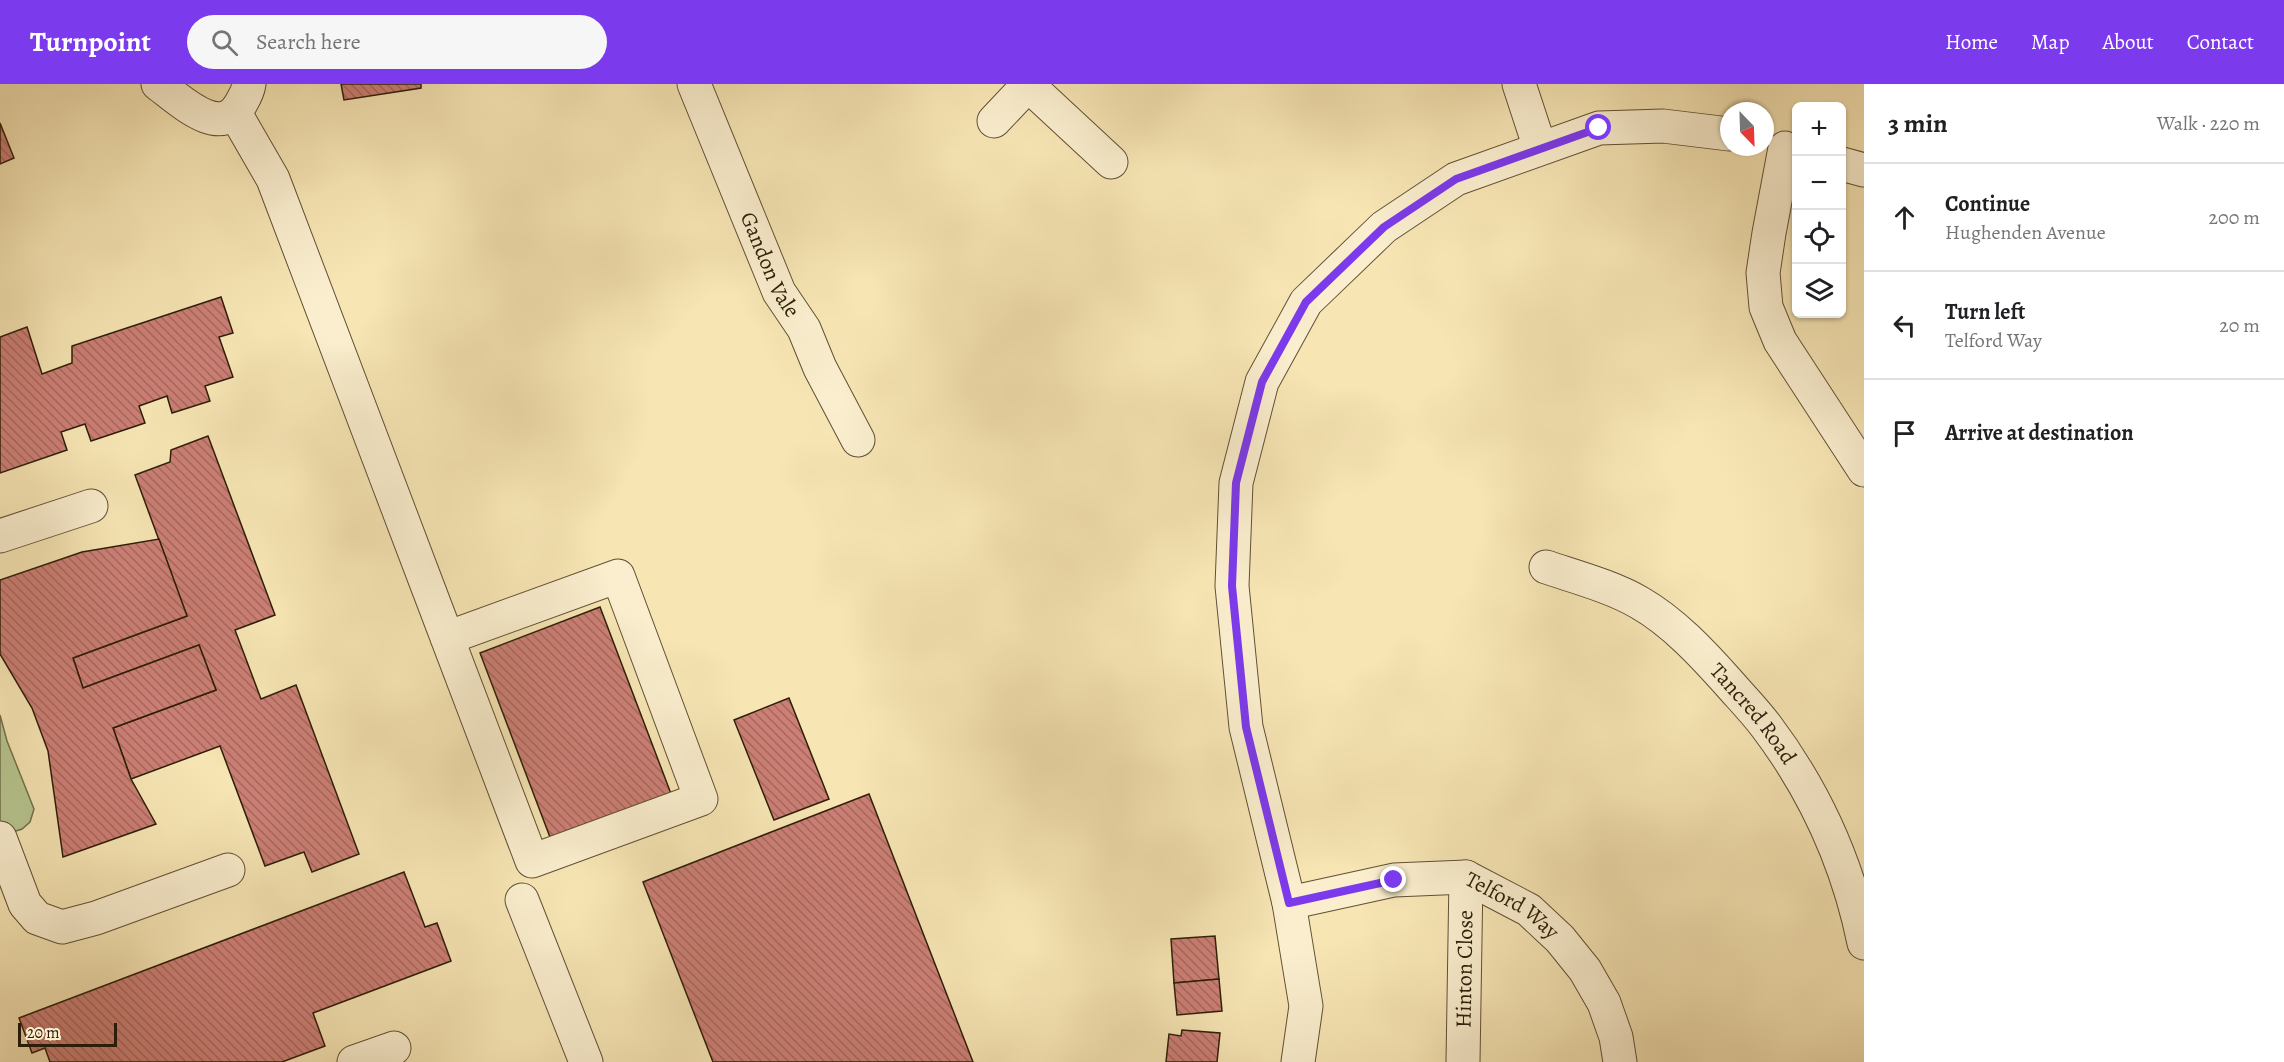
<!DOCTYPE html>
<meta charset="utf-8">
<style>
body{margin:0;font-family:Alegreya,serif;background:#f6f6f6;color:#202124}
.controls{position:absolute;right:18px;top:18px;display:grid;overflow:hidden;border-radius:9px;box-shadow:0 2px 4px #0004}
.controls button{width:54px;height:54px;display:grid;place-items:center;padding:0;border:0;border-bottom:2px solid #e0e0e0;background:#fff;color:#202124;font:30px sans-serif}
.compass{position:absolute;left:1720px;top:18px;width:54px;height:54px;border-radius:50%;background:#fff;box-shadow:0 2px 4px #0004;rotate:157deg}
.scale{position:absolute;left:18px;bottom:15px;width:99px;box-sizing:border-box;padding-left:6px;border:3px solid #2d1e09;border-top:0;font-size:16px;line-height:21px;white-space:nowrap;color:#2d1e09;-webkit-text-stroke:4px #faeece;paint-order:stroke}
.stop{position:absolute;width:18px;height:18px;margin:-14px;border:4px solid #7c3aed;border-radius:50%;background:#fff}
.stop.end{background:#7c3aed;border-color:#fff;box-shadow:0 2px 6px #0008}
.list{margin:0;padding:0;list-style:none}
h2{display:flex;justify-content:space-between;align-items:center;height:78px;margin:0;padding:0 24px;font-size:26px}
h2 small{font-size:20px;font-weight:400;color:#757577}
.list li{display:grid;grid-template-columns:39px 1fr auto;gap:18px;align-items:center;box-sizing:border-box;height:108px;padding:0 24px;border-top:2px solid #e0e0e0}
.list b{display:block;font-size:22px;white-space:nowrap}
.list p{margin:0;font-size:20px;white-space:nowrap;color:#757577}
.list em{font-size:20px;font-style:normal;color:#757577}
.icon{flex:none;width:33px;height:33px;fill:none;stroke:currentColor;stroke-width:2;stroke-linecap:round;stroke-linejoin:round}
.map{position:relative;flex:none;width:1864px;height:978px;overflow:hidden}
header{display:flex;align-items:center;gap:36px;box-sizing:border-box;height:84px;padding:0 30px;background:#7c3aed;color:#fff}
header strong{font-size:28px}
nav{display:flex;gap:33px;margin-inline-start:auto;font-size:21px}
.search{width:420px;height:54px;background:#f6f6f6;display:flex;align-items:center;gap:15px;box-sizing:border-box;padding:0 21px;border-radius:33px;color:#757577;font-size:22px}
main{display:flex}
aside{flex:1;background:#fff}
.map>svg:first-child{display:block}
</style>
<header>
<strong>Turnpoint</strong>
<div class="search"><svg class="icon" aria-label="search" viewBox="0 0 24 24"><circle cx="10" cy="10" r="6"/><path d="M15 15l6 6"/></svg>Search here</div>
<nav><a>Home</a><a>Map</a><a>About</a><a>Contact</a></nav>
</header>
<main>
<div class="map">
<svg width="1864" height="978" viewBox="0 0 1864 978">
<defs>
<pattern id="building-back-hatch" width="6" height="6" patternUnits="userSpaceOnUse" patternTransform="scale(1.5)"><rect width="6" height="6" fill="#cc7f75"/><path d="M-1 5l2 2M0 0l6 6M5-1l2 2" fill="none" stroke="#a6675e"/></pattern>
</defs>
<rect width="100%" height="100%" fill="#f7e5b4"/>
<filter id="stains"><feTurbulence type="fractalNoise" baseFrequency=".00333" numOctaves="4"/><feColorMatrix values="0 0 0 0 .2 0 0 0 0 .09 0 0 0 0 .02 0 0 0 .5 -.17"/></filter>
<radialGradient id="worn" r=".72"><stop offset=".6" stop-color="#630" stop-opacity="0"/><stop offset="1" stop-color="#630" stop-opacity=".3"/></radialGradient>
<polygon fill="#b8c690" stroke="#72724c" stroke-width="1.5" points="0,631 7,657 34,725 30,738 22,745 13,748 0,743"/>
<g fill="url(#building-back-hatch)" stroke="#2d1e09" stroke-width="1.5">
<polygon points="341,0 421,0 421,4 344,16"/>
<polygon points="0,39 14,74 0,80"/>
<polygon points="221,213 233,249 219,253 233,293 205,302 210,317 172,329 167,312 139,322 145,339 91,357 85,340 61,348 67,366 0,389 0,253 27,243 42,290 72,279 72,262"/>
<polygon points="208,352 275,531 235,546 261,615 296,601 359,770 312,788 304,768 265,782 220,662 131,695 113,644 216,606 199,561 83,604 73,574 187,532 135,391 170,378 171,366"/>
<polygon points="159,455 187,532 73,574 83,604 199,561 216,606 113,644 131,695 156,740 63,773 48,667 32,624 0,570 0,496 82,468"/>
<polygon points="600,523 673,715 553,761 480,569"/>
<polygon points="789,614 829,715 774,736 734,636"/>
<polygon points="869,710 973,978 713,978 643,798"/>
<polygon points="404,788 425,843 437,839 451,877 313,929 325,962 282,978 50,978 45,964 32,969 19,934"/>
<polygon points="1215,852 1219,895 1174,899 1171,855"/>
<polygon points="1219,895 1222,927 1177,931 1174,899"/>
<polygon points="1182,946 1220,949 1217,978 1166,978 1169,950 1181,952"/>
</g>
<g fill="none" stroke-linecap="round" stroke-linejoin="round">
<defs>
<g id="minor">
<path d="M158 0C179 15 220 56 240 21 244 14 248 8 249 0"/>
<path id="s1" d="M694 0 779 208 804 245 820 284 858 356"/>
<polyline points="1519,0 1540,64"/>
<polyline points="1028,1 1111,78"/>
<polyline points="235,29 273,95 432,514 532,777 701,715 618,492 447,554"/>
<polyline points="994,37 1029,0"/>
<polyline points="1785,64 1769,149 1763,189 1766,223 1780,257 1864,386"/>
<polyline points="1842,80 1864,86"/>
<polyline points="0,452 91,422"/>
<path id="s2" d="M1546 483C1576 493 1613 503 1640 519 1673 538 1702 569 1727 597 1740 612 1754 626 1766 642 1815 707 1848 780 1864 859"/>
<polyline points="0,754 25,820 37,834 62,843 96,834 228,786"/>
<polyline points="522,816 586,978"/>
<path id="s3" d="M1289 819 1394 796 1466 793 1529 826 1560 855 1585 886 1604 919 1616 953 1620 978"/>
<polyline points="354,978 394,964"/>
<polyline points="1298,978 1306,922 1289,819 1246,643 1232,502 1236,399 1262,298 1306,218 1384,143 1456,95 1599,44 1663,42 1729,50"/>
<path id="s4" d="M1463 978 1466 793"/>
</g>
</defs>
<use href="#minor" stroke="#605034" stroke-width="35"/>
<use href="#minor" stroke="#faeece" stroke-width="33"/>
</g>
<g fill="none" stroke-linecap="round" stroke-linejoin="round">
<polyline stroke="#7c3aed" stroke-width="8" points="1394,796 1289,819 1246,643 1232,502 1236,399 1262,298 1306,218 1384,143 1456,95 1599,44"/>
</g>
<g text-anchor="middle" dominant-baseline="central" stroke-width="4.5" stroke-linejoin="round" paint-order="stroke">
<g font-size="22" fill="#2d1e09" stroke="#faeece">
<text stroke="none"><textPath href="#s1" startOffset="196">Gandon Vale</textPath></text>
<text stroke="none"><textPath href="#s2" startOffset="260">Tancred Road</textPath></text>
<text stroke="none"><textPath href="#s3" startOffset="234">Telford Way</textPath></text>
<text stroke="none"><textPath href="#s4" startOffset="93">Hinton Close</textPath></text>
</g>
</g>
<rect width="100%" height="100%" filter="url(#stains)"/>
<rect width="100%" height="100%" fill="url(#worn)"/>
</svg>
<div class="controls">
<button>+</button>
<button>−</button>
<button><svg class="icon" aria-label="locate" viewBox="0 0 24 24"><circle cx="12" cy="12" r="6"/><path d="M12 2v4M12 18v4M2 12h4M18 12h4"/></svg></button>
<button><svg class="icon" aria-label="layers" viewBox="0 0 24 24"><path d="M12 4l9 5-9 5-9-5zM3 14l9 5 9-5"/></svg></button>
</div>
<svg class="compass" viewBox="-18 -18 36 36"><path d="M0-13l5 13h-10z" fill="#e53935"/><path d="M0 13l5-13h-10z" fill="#757577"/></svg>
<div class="scale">20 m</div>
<div class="stop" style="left:1599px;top:44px"></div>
<div class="stop end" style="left:1394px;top:796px"></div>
</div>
<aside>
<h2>3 min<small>Walk · 220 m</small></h2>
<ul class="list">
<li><svg class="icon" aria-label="ahead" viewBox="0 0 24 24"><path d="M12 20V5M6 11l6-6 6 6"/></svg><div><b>Continue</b><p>Hughenden Avenue</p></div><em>200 m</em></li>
<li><svg class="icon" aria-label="left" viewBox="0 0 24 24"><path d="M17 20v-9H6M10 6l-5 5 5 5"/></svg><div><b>Turn left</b><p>Telford Way</p></div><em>20 m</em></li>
<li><svg class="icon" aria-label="arrive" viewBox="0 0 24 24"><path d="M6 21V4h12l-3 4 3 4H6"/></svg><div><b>Arrive at destination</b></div></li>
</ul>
</aside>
</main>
